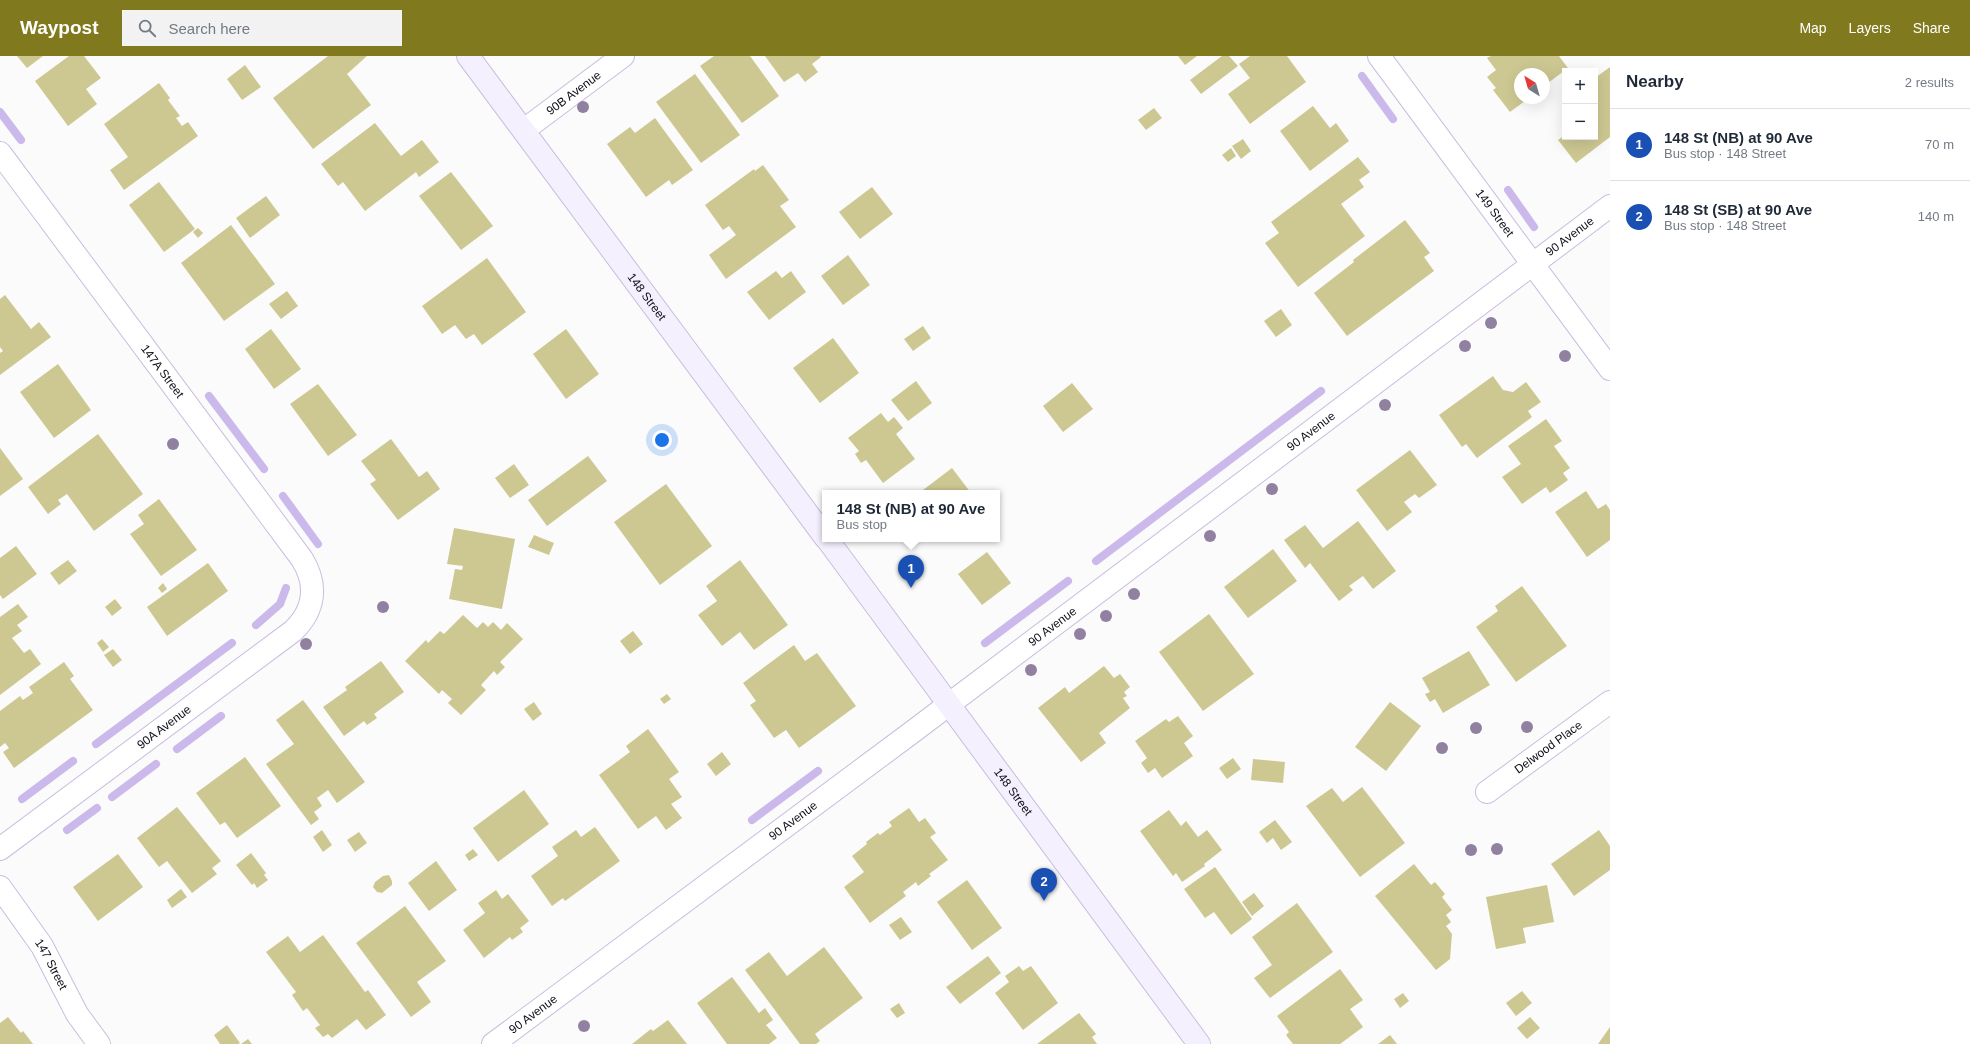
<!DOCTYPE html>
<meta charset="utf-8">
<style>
body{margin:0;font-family:Arial,sans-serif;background:#f2f2f3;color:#1f2937}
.controls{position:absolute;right:12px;top:12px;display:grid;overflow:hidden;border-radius:0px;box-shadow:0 4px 16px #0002}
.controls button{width:36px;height:36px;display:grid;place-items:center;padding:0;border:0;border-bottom:1px solid #e0e1e3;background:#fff;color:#1f2937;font:20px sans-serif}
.compass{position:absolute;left:1514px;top:12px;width:36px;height:36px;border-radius:50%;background:#fff;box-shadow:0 4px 16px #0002;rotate:323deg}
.you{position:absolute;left:662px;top:384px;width:14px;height:14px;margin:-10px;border:3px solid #fff;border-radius:50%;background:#1a73e8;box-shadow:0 0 0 6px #1a73e833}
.badge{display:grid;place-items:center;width:26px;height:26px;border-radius:50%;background:#81791e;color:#fff;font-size:13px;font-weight:700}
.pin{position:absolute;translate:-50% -33px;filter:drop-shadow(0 1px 2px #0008)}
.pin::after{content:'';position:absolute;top:21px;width:14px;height:12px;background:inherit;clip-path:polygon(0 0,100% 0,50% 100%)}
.popup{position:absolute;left:822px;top:434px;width:178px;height:52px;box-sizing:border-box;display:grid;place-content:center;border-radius:0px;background:#fff;filter:drop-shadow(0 1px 3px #0005);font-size:13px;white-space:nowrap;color:#747a83}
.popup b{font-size:15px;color:#1f2937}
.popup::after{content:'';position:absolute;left:50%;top:100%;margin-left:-8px;border:8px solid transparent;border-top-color:#fff}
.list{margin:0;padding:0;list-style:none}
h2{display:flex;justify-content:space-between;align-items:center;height:52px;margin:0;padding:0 16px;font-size:17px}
h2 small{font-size:13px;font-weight:400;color:#747a83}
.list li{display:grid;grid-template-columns:26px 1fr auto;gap:12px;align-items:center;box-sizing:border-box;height:72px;padding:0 16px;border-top:1px solid #e0e1e3}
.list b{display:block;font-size:15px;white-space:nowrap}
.list p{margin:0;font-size:13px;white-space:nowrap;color:#747a83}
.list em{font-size:13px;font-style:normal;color:#747a83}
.icon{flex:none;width:22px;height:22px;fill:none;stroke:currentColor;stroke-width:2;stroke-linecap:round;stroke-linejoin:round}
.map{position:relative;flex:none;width:1610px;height:988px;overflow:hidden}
header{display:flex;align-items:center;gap:24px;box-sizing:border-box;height:56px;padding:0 20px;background:#81791e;color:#fff}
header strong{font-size:19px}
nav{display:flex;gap:22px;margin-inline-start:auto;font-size:14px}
.search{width:280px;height:36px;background:#f2f2f3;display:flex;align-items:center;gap:10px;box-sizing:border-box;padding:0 14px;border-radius:0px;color:#747a83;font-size:15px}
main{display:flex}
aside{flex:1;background:#fff}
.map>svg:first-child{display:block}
</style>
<header>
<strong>Waypost</strong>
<div class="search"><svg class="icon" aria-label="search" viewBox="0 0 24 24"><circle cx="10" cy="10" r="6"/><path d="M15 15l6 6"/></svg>Search here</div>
<nav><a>Map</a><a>Layers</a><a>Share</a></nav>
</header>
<main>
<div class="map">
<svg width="1610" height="988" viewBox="0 0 1610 988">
<rect width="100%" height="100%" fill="#fbfbfb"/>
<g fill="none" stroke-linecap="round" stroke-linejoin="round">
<g stroke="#ccb9eb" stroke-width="8">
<polyline points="1362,20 1393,63"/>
<polyline points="0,56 21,84"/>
<polyline points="1508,134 1534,171"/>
<polyline points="209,340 264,413"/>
<polyline points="283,440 318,488"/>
<polyline points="1096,505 1321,335"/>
<polyline points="256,569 280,548 286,532"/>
<polyline points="985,587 1068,525"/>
<polyline points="96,688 232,587"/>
<polyline points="177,693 221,660"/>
<polyline points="112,741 156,708"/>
<polyline points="22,743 73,705"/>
<polyline points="752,764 818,715"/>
<polyline points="67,774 97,752"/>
</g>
</g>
<g fill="#cdc892">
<polygon points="17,0 43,0 27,12"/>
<polygon points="69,0 84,0 101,22 86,33 97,48 68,70 35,25"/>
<polygon points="328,0 367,0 347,18 371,49 313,93 273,42"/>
<polygon points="714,0 750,0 779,40 742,67 700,10"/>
<polygon points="765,0 820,0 821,1 812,8 818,16 805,26 798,17 784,26"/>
<polygon points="1178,0 1197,0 1185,9"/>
<polygon points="1222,0 1229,0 1238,10 1201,38 1190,24"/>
<polygon points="1250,0 1287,0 1306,26 1250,68 1228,38 1250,22 1239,8"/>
<polygon points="1491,0 1559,0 1568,12 1544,30 1544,18 1520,18 1520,42 1529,42 1510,56 1493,34 1496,32 1487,21 1496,14 1487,2"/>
<polygon points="245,9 261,31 242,44 227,23"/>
<polygon points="1610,11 1610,81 1576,107 1558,84 1565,79 1565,81 1595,81 1595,22"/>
<polygon points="695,18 740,79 701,107 656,46"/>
<polygon points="159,27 170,42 168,44 180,60 176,62 182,70 188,66 198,80 124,134 110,114 128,101 104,68"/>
<polygon points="1313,50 1330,72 1336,67 1349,85 1310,115 1280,75"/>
<polygon points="1154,52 1162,62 1146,74 1138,64"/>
<polygon points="655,62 693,114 672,129 669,124 646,141 607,88 630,71 635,77"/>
<polygon points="375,67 401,100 422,84 439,106 419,121 416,116 365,155 343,126 338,130 321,108"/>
<polygon points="1243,83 1251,95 1241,103 1232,90"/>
<polygon points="1231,92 1236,100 1228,106 1222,99"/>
<polygon points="1358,101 1370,116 1359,124 1364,131 1341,148 1365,180 1298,231 1265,187 1279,177 1271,166"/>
<polygon points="763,109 789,144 780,150 796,171 726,223 709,199 736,179 729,170 723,174 705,149 754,113 755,115"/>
<polygon points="451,116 493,170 461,194 419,140"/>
<polygon points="159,126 195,173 164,196 129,149"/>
<polygon points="872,131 893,158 860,183 839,156"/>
<polygon points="266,140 280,159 250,182 236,162"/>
<polygon points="1405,164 1430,197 1424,201 1434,215 1347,280 1314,237 1354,206 1353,204"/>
<polygon points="231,169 275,228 224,265 181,207"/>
<polygon points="198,172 203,177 198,182 193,176"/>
<polygon points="848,199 870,229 843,249 821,220"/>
<polygon points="487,202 526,256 482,289 474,278 466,283 455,269 442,278 422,250"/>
<polygon points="776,215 782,222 791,215 806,236 769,264 747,236"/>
<polygon points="287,235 298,250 281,263 269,248"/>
<polygon points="5,239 31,273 39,266 51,281 0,319 0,297 3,295 0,291 0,243"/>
<polygon points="1281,253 1292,269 1276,281 1264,265"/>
<polygon points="923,270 931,282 913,295 904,283"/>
<polygon points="271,273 301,313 274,333 245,293"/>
<polygon points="566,273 599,318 566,343 533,298"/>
<polygon points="833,282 859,317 820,347 793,312"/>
<polygon points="58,308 91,354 54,382 20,336"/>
<polygon points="1493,320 1503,334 1513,336 1526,326 1541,346 1528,355 1532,361 1477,402 1466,388 1462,391 1439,359"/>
<polygon points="916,325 932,347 908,365 891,344"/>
<polygon points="1072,327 1093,353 1063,376 1043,350"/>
<polygon points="318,328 357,379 328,400 290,348"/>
<polygon points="881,357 888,366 894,361 903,372 896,378 915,403 883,427 866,404 861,407 855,398 859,395 848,382"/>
<polygon points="1546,363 1562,385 1554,390 1570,412 1563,417 1568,424 1550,437 1546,431 1522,448 1502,421 1521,408 1508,390"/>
<polygon points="98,378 143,438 94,475 67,438 58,444 61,448 48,458 28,431"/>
<polygon points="391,383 419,421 427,415 440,433 398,464 370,428 376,424 361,405"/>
<polygon points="0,392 23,423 0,440"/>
<polygon points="1410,394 1437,429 1419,442 1415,438 1404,446 1412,456 1387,475 1356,434"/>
<polygon points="588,400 607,425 547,470 528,444"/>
<polygon points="514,408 529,429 510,442 495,422"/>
<polygon points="952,412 971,437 919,437"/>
<polygon points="666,428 712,490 660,529 614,466"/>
<polygon points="1586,435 1598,453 1606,448 1610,454 1610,484 1587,501 1555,456"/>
<polygon points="159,443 197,494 161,520 130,478 144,468 138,459"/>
<polygon points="1358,465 1396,515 1373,533 1363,520 1349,530 1353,534 1339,545 1310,507 1305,512 1284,484 1305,469 1323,492"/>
<polygon points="454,472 515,483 502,553 449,543 455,513 462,514 463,510 447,508"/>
<polygon points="534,479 554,487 549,499 528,491"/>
<polygon points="16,490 37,518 3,543 0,539 0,502"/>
<polygon points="1273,493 1297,525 1248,562 1224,531"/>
<polygon points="987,496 1011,527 982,549 958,518"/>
<polygon points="68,504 77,515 59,529 50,517"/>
<polygon points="740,504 788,569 754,594 740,576 722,590 698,559 717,545 706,530"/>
<polygon points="208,507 228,535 167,580 147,551"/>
<polygon points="163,527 167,533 162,537 158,532"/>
<polygon points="1522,530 1567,590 1516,626 1476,571 1498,555 1495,550"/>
<polygon points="115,543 122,552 112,560 105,551"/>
<polygon points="18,548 28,561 17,569 22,575 12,582 24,597 30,593 41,608 0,639 0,561"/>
<polygon points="1209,558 1254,618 1203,655 1159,596"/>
<polygon points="463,559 477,572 483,566 488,571 493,566 501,574 507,567 523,583 500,606 505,611 497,619 494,615 481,629 486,634 461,659 448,647 452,643 442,634 439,638 405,605 426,584 428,587 440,575 444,578"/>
<polygon points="633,575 643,588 630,598 620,585"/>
<polygon points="102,583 109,591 103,596 97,587"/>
<polygon points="794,589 805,605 817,597 856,650 799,692 786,674 774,682 750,649 756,645 743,627"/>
<polygon points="113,593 122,604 113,611 104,599"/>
<polygon points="1469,595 1490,629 1443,657 1435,643 1430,646 1425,638 1430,636 1422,622"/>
<polygon points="381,605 404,636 374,658 377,662 367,669 364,665 344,680 323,651 347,634 345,631"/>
<polygon points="64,606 74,620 70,623 93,654 14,712 3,696 9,692 5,687 0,691 0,655 20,640 23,644 33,637 29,631"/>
<polygon points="1104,610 1114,622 1120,618 1130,631 1124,636 1127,640 1123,642 1130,652 1099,677 1106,687 1081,706 1038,652 1065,631 1069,637"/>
<polygon points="667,638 671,643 664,648 660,643"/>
<polygon points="303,644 365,726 337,747 328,734 317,742 322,750 314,756 319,763 311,769 266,708 294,688 276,664"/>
<polygon points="534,646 542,658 533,665 524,653"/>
<polygon points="1390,646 1421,670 1386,715 1355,691"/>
<polygon points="1178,660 1193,680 1184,687 1193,700 1162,722 1155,712 1148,717 1141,707 1147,702 1135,685 1166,663 1169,666"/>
<polygon points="648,673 679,716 669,723 682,741 671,748 682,762 666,774 656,760 638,773 599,719 630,696 626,690"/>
<polygon points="722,696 731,708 716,720 707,708"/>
<polygon points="245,701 281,750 237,782 225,766 220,769 196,737"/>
<polygon points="1233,702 1241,713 1227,723 1219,712"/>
<polygon points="1253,703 1285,706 1283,727 1251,724"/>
<polygon points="1362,731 1405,787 1360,821 1306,750 1332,732 1343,746"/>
<polygon points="524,734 549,768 498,806 473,772"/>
<polygon points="177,751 221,805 212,812 217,818 192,837 167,805 159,811 137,782"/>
<polygon points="909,752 919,766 925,762 936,777 930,781 948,804 929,818 931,820 918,830 916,826 903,836 906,840 870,867 844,831 864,816 852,800 867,788 866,786 878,777 880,779 892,770 889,766"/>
<polygon points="1169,754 1181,770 1186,765 1198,781 1207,774 1222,794 1204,808 1205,810 1182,826 1176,817 1173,820 1140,775"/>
<polygon points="1275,764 1292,786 1281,794 1273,782 1267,787 1259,776"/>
<polygon points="595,771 620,805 565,845 563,842 552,850 531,820 558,800 552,791 576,774 581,781"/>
<polygon points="322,774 332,789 323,796 313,781"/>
<polygon points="1599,774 1610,790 1610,814 1574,840 1551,808"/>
<polygon points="359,776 367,787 355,796 347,784"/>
<polygon points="473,793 478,799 469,805 465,799"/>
<polygon points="251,797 266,817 264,819 268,824 257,832 254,827 252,829 236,809"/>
<polygon points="118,798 143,831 98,865 73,831"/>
<polygon points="436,805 457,834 429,855 408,827"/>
<polygon points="1414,808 1431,829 1435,826 1445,838 1442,841 1452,854 1446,859 1451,866 1446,870 1452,878 1450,903 1436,914 1375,840"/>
<polygon points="1215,811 1252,863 1231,879 1214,856 1205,862 1184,833"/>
<polygon points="389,819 392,825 392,829 382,837 377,836 373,831 375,826 383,820"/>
<polygon points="967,824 1002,872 972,894 937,846"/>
<polygon points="1547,829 1554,866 1523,872 1526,887 1496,893 1486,841"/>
<polygon points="181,833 187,841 172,852 167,844"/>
<polygon points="496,834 502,843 508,838 529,865 520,872 523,876 512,884 510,881 484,902 463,874 485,857 478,847"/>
<polygon points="1254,837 1264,850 1252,860 1242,846"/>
<polygon points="1297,847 1333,896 1270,942 1254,922 1272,909 1252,881"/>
<polygon points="405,850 446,905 417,926 431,946 411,961 356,887"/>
<polygon points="901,861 912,876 900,884 889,869"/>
<polygon points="323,879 365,936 368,934 386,959 366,974 357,963 332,982 328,978 323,981 315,972 320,969 307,952 303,955 292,939 296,936 266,896 288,880 300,896"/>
<polygon points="824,891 863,942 815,978 820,985 816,988 800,988 745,914 769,896 787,920"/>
<polygon points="988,900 1001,917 960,948 946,931"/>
<polygon points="1019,910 1023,915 1031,910 1058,947 1023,974 995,937 1009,926 1005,920"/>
<polygon points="1340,913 1363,944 1350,953 1363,971 1340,988 1293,988 1286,979 1289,976 1277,960"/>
<polygon points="732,921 759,957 765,952 773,964 766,969 777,982 769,988 727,988 697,947"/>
<polygon points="1522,935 1532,947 1516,960 1506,947"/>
<polygon points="1403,937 1409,945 1400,952 1394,943"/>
<polygon points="899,947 905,957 897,962 890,953"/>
<polygon points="1079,957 1096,978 1092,981 1097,988 1037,988"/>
<polygon points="8,961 21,977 23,975 33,988 0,988 0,967"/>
<polygon points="1530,961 1540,972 1527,983 1517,972"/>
<polygon points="668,964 687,988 632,988 651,973 653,975"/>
<polygon points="227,969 240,987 238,988 220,988 214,979"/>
<polygon points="1610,971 1610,988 1598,988"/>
<polygon points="1390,979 1397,988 1378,988"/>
<polygon points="248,983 252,988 241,988"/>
</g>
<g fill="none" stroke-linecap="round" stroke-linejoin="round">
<defs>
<g id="street">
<path id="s1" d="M1379 0 1610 313"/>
<path id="s2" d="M524 74 623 0"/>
<path id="s3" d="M0 97 302 503C318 529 315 554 293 575L0 793"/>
<path id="s4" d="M1487 736 1610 646"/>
<path id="s5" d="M0 831 42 890 77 958 99 988"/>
<path id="s6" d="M493 988 911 677 1610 150"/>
</g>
<g id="secondary">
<path id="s7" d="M468 0 825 481"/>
<path id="s8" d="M827 483 1199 988"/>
</g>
</defs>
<use href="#street" stroke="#c9bddf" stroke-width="24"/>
<use href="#secondary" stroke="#c9bddf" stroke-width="24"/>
<use href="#street" stroke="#fff" stroke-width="22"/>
<use href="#secondary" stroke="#f5f0fd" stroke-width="22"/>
</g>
<g fill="#9081a1">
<circle cx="583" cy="51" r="6"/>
<circle cx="1491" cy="267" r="6"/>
<circle cx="1465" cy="290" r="6"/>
<circle cx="1565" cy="300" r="6"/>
<circle cx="1385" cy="349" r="6"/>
<circle cx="173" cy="388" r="6"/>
<circle cx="1272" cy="433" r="6"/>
<circle cx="1210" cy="480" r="6"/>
<circle cx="1134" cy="538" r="6"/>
<circle cx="383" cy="551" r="6"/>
<circle cx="1106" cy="560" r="6"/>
<circle cx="1080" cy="578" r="6"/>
<circle cx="306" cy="588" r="6"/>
<circle cx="1031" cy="614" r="6"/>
<circle cx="1527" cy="671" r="6"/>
<circle cx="1476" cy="672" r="6"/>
<circle cx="1442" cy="692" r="6"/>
<circle cx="1497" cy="793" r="6"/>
<circle cx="1471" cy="794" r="6"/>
<circle cx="584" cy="970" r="6"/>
</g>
<g text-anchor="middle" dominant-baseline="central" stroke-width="3.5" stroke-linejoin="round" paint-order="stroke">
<g font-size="12" fill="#0f0b16" stroke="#fbfbfb">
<text stroke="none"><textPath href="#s2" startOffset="62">90B Avenue</textPath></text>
<text stroke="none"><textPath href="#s1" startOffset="195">149 Street</textPath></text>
<text stroke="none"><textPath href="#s6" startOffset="1346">90 Avenue</textPath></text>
<text stroke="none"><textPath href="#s7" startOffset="300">148 Street</textPath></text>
<text stroke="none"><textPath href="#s3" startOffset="272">147A Street</textPath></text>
<text stroke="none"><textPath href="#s6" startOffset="1022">90 Avenue</textPath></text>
<text stroke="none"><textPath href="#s6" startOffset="698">90 Avenue</textPath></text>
<text transform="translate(164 671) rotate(-37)">90A Avenue</text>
<text stroke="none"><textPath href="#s4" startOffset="76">Delwood Place</textPath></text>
<text stroke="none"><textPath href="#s8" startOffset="314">148 Street</textPath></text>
<text stroke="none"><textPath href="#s6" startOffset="374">90 Avenue</textPath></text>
<text stroke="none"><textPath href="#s5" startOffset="93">147 Street</textPath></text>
<text stroke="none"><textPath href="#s6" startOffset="50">90 Avenue</textPath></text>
</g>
</g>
</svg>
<div class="controls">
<button>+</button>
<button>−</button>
</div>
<svg class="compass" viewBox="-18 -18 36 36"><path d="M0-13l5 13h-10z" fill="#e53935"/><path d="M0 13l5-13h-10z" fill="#747a83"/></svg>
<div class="you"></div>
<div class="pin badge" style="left:911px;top:532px;background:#1a4fb4">1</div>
<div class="popup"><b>148 St (NB) at 90 Ave</b>Bus stop</div>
<div class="pin badge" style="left:1044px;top:845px;background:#1a4fb4">2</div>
</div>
<aside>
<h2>Nearby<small>2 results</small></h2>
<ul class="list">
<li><span class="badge" style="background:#1a4fb4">1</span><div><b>148 St (NB) at 90 Ave</b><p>Bus stop · 148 Street</p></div><em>70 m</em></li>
<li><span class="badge" style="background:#1a4fb4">2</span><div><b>148 St (SB) at 90 Ave</b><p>Bus stop · 148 Street</p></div><em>140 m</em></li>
</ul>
</aside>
</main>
